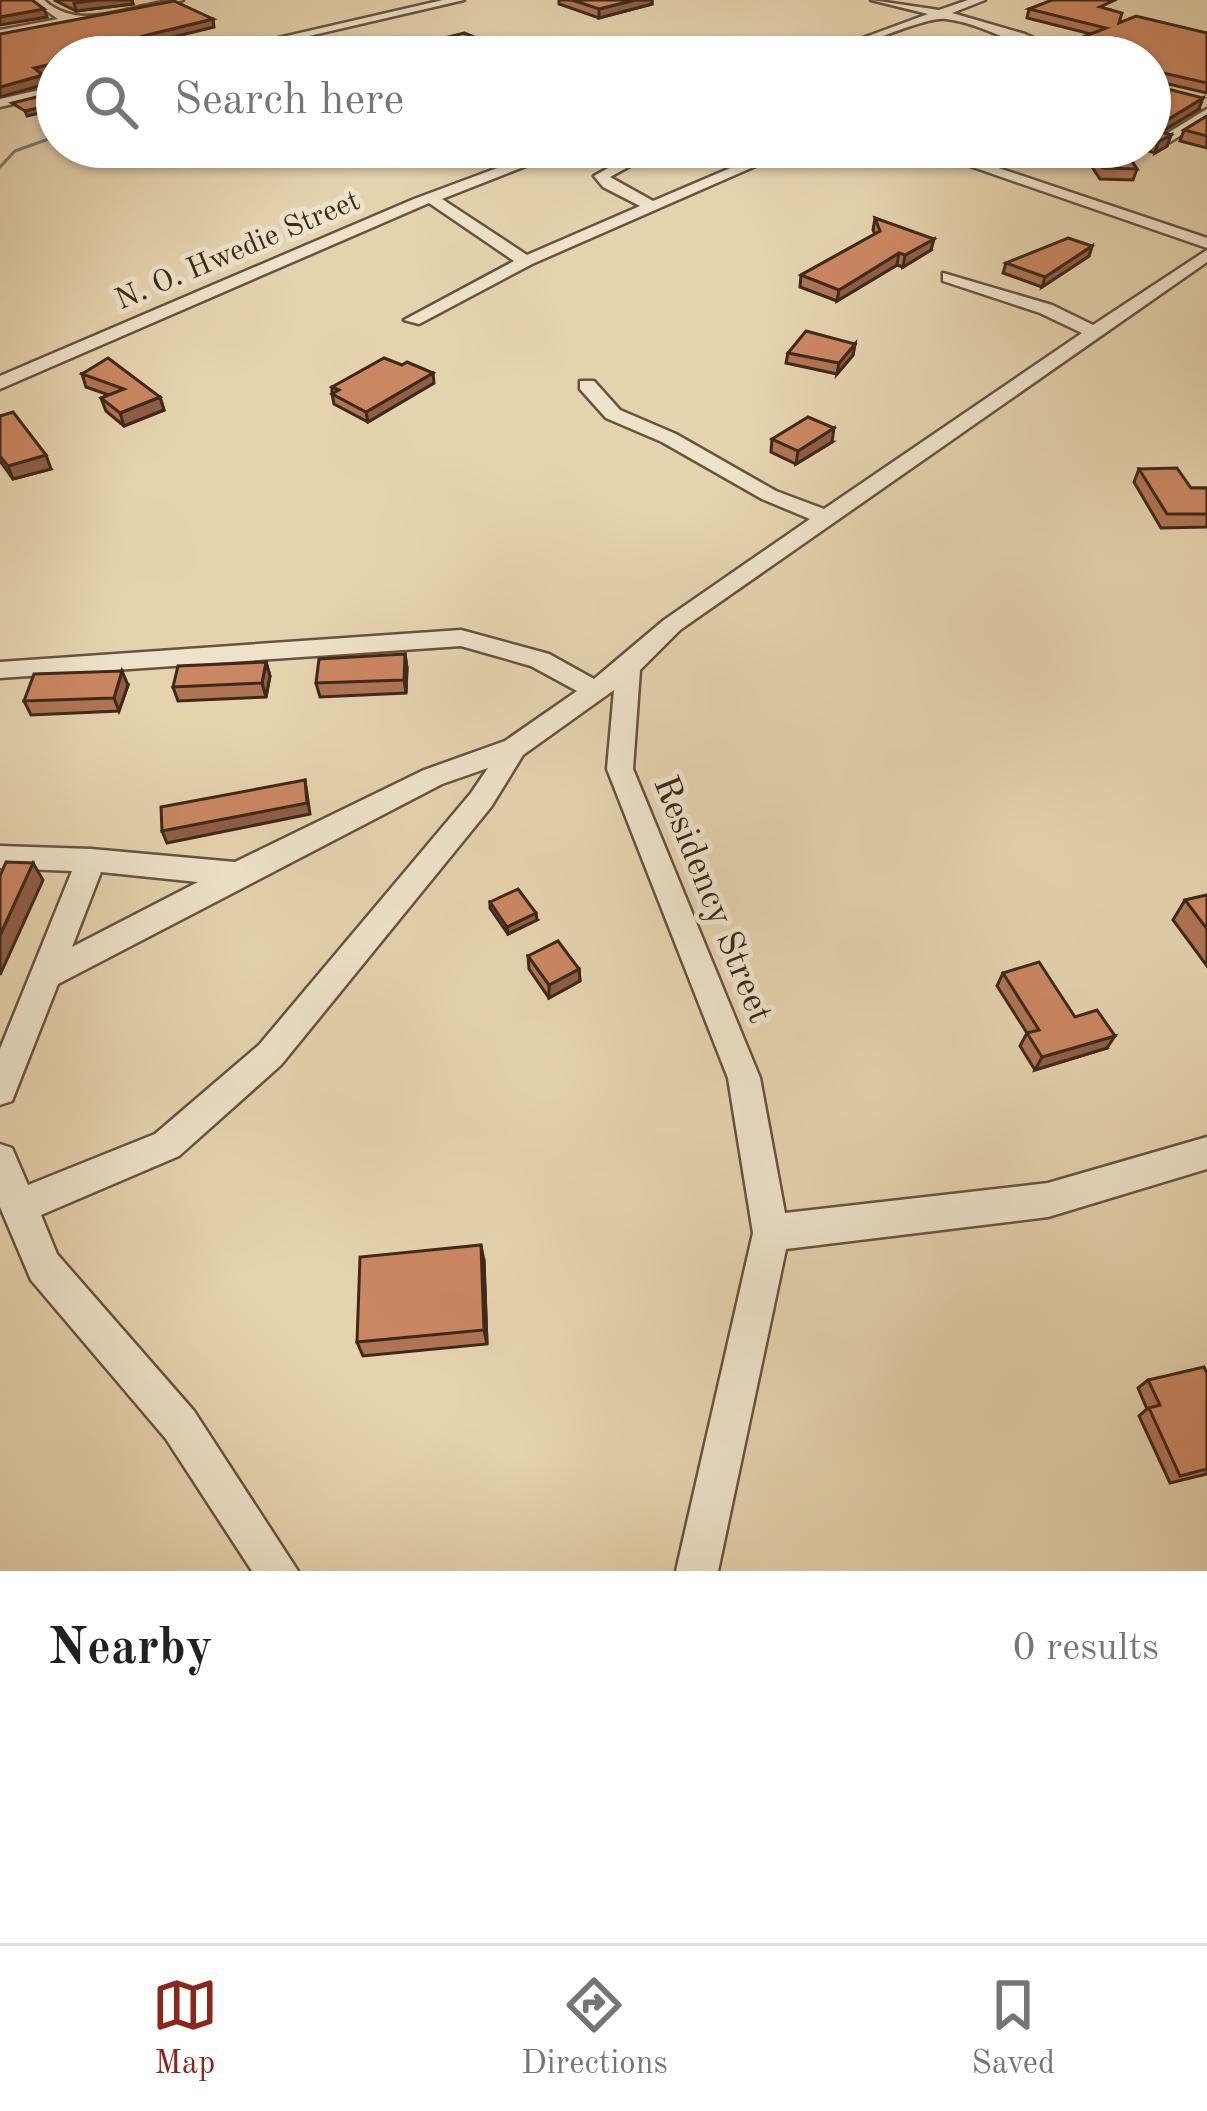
<!DOCTYPE html>
<style>
body{margin:0;font-family:"Old Standard TT",serif;background:#f2f2f2;color:#202124}
.list{margin:0;padding:0;list-style:none}
h2{display:flex;justify-content:space-between;align-items:center;height:156px;margin:0;padding:0 48px;font-size:51px}
h2 small{font-size:39px;font-weight:400;color:#757577}
.icon{flex:none;width:66px;height:66px;fill:none;stroke:currentColor;stroke-width:2;stroke-linecap:round;stroke-linejoin:round}
.map{position:relative;flex:none;width:1207px;height:1571px;overflow:hidden}
.search{position:absolute;background:#fff;box-shadow:0 3px 9px #0004;left:36px;right:36px;top:36px;height:132px;display:flex;align-items:center;gap:30px;box-sizing:border-box;padding:0 42px;border-radius:66px;color:#757577;font-size:45px}
.sheet{height:372px;background:#fff}
nav{display:flex;justify-content:space-around;align-items:center;box-sizing:border-box;height:168px;border-top:3px solid #e0e0e0;background:#fff;font-size:33px;color:#757577}
nav a{display:grid;justify-items:center;gap:6px}
nav .on{color:#8f2418}
.map>svg:first-child{display:block}
</style>
<div class="map">
<svg width="1207" height="1571" viewBox="0 0 1207 1571">
<rect width="100%" height="100%" fill="#e5d3ae"/>
<filter id="stains"><feTurbulence type="fractalNoise" baseFrequency=".00167" numOctaves="4"/><feColorMatrix values="0 0 0 0 .2 0 0 0 0 .09 0 0 0 0 .02 0 0 0 .5 -.17"/></filter>
<radialGradient id="worn" r=".72"><stop offset=".6" stop-color="#630" stop-opacity="0"/><stop offset="1" stop-color="#630" stop-opacity=".3"/></radialGradient>
<g fill="none" stroke-linecap="round" stroke-linejoin="round">
<g stroke="#767c78" stroke-width="3">
<polyline points="223,57 244,40"/>
<polyline points="0,167 15,151 57,136"/>
</g>
<defs>
<g id="minor">
<path d="M31 0H44C83 36 137 0 183 0L123 18 70 22 0 38V30L58 19Z"/>
<polygon points="443,0 464,0 218,57 196,57"/>
<path d="M871 0 939 10 968 0H985L952 13 1025 34 1073 57C1031 57 989 24 946 19 926 16 853 49 829 57H811L928 14Z"/>
<polygon points="57,86 57,94 0,107 0,99"/>
<polygon points="1207,109 1207,119 1170,142 1158,139"/>
<polygon points="554,147 574,147 442,199 527,255 640,206 603,187 594,176 626,158 629,152 624,147 641,148 639,161 610,177 653,201 780,147 799,147 532,264 419,324 404,320 514,261 429,203 0,389 0,376 414,199"/>
<polygon points="915,147 936,147 1207,238 1207,248"/>
<path d="M1207 250V262L680 630 640 670 633 769 760 1078 785 1213 1048 1183 1207 1137V1169L1048 1217 786 1249 718 1571H676L753 1233 728 1078 607 769 614 690 523 755 491 807 281 1065 179 1156 41 1215 57 1254 194 1411 298 1571H252L166 1439 31 1280 0 1207V1144L12 1148 28 1185 155 1134 259 1045 471 793 488 768 442 784 58 984 12 1101 0 1105V1049L72 871 0 868V846L91 849 235 862 424 770 505 741 577 691 531 666 461 646 0 678V662L461 630 549 654 594 679 664 620 810 519 762 499 662 442 606 418 580 389V381H594L620 410 676 434 776 491 824 509 1082 333 1040 313 943 281V273L1052 305 1093 325ZM101 872 198 882 72 947Z"/>
</g>
</defs>
<use href="#minor" stroke="#68533f" stroke-width="5"/>
<use href="#minor" fill="#eee2ca" fill-rule="evenodd"/>
</g>
<g fill="#af7454" stroke="#3e281a" stroke-width="3">
<polygon points="54,0 132,0 133,4 76,11"/>
<polygon points="559,0 652,0 652,4 599,18 559,4"/>
<polygon points="1029,9 1111,10 1119,23 1207,33 1207,93 1151,80 1152,85 1199,109 1161,132 1171,135 1167,146 1155,153 1135,147 1150,147 1150,57 1071,51 1073,41 1091,34 1027,18"/>
<polygon points="1207,116 1207,148 1180,141 1184,130"/>
<polygon points="1079,147 1122,147 1137,169 1133,180 1100,179"/>
<polygon points="875,218 931,250 903,267 897,265 837,301 800,287 801,275 875,234 873,230"/>
<polygon points="1092,246 1089,256 1042,287 1003,273 1006,263"/>
<polygon points="855,344 853,355 837,374 786,363 788,353"/>
<polygon points="82,374 160,397 164,410 124,426 106,411 101,398 109,395 86,387"/>
<polygon points="434,383 368,422 334,404 332,394 332,387"/>
<polygon points="0,416 51,469 13,479 0,461"/>
<polygon points="772,439 832,442 796,464 771,452"/>
<polygon points="1139,469 1191,488 1207,488 1207,527 1161,528 1134,482"/>
<polygon points="405,654 407,668 406,693 320,697 316,683"/>
<polygon points="266,662 270,676 266,697 178,701 173,687"/>
<polygon points="128,685 119,711 31,715 24,701"/>
<polygon points="1207,895 1207,966 1173,920 1185,900"/>
<polygon points="490,902 537,920 508,934 490,908"/>
<polygon points="528,956 579,969 580,981 549,998 529,969"/>
<polygon points="1003,973 1075,1017 1107,1048 1035,1070 1020,1046 1027,1033 997,986"/>
<polygon points="484,1261 487,1344 363,1356 357,1342"/>
<polygon points="1207,1373 1207,1474 1170,1483 1139,1416 1147,1409 1138,1388 1148,1380"/>
</g>
<g fill="#8e5e45" stroke="#3e281a" stroke-width="3">
<polygon points="98,0 132,0 133,4 76,11 74,3"/>
<polygon points="635,0 652,0 652,4 599,18 599,9"/>
<polygon points="44,9 47,17 0,25 0,17"/>
<polygon points="213,19 214,27 145,44 143,36"/>
<polygon points="156,43 159,52 132,57 88,57"/>
<polygon points="498,47 498,56 457,57"/>
<polygon points="57,63 57,72 37,76 34,68"/>
<polygon points="43,75 46,84 0,97 0,87"/>
<polygon points="1203,98 1199,109 1156,135 1159,125"/>
<polygon points="57,103 57,109 27,116 25,111"/>
<polygon points="1171,135 1167,146 1155,153 1158,142"/>
<polygon points="934,239 931,250 903,267 905,255"/>
<polygon points="1092,246 1089,256 1042,287 1045,277"/>
<polygon points="899,253 897,265 837,301 839,290"/>
<polygon points="855,344 853,355 837,374 839,363"/>
<polygon points="433,373 434,383 368,422 366,412"/>
<polygon points="160,397 164,410 124,426 120,413"/>
<polygon points="834,428 832,442 796,464 798,451"/>
<polygon points="46,455 51,469 13,479 8,466"/>
<polygon points="405,654 407,668 406,693 404,680"/>
<polygon points="266,662 270,676 266,697 262,683"/>
<polygon points="122,671 128,685 119,711 114,698"/>
<polygon points="305,780 310,814 167,843 162,831"/>
<polygon points="33,863 43,880 0,975 0,935"/>
<polygon points="536,913 537,920 508,934 507,927"/>
<polygon points="579,969 580,981 549,998 549,985"/>
<polygon points="1115,1036 1107,1048 1035,1070 1042,1057"/>
<polygon points="481,1245 484,1261 487,1344 484,1330"/>
</g>
<g fill="#cb8762" stroke="#3e281a" stroke-width="3">
<polygon points="0,0 32,0 44,9 0,17"/>
<polygon points="572,0 635,0 599,9"/>
<polygon points="1052,0 1107,0 1113,1 1100,7 1122,13 1119,23 1136,16 1207,33 1207,83 1150,70 1152,85 1203,98 1159,125 1158,131 1171,135 1158,142 1150,140 1150,57 1020,57 1030,53 1078,51 1080,45 1073,41 1106,28 1029,9"/>
<polygon points="174,1 213,19 143,36 156,43 88,57 57,57 57,63 34,68 43,75 0,87 0,34"/>
<polygon points="464,33 498,47 457,57 381,57 376,55"/>
<polygon points="707,38 759,57 649,57"/>
<polygon points="57,92 57,103 46,106 25,111 12,103"/>
<polygon points="1207,116 1207,136 1184,130"/>
<polygon points="1089,147 1122,147 1137,169 1103,168"/>
<polygon points="875,218 934,239 905,255 899,253 839,290 801,275 880,231"/>
<polygon points="1068,238 1092,246 1045,277 1006,263"/>
<polygon points="806,331 855,344 839,363 788,353"/>
<polygon points="108,358 160,397 120,413 101,398 124,389 82,374"/>
<polygon points="384,358 402,365 407,362 433,373 366,412 332,394 339,390 332,387"/>
<polygon points="13,412 46,455 8,466 0,456 0,416"/>
<polygon points="808,417 834,428 798,451 772,439"/>
<polygon points="1177,468 1191,488 1207,488 1207,514 1167,514 1139,469"/>
<polygon points="405,654 404,680 316,683 319,659"/>
<polygon points="266,662 262,683 173,687 178,666"/>
<polygon points="122,671 114,698 24,701 34,674"/>
<polygon points="305,780 307,803 162,831 161,807"/>
<polygon points="6,862 33,863 0,935 0,876"/>
<polygon points="518,889 536,913 507,927 490,902"/>
<polygon points="1207,895 1207,929 1185,900"/>
<polygon points="558,941 579,969 549,985 528,956"/>
<polygon points="1039,962 1075,1017 1097,1010 1115,1036 1042,1057 1027,1033 1039,1030 1003,973"/>
<polygon points="481,1245 484,1330 357,1342 360,1257"/>
<polygon points="1204,1367 1207,1373 1207,1469 1180,1476 1149,1408 1160,1405 1148,1380"/>
</g>
<g text-anchor="middle" dominant-baseline="central" stroke-width="10" stroke-linejoin="round" paint-order="stroke">
<g font-size="30" fill="#3e281a" stroke="#eee2ca">
<text transform="translate(238 251) rotate(-23)">N. O. Hwedie Street</text>
</g>
<g font-size="36" fill="#3e281a" stroke="#eee2ca">
<text transform="translate(711 900) rotate(68)">Residency Street</text>
</g>
</g>
<rect width="100%" height="100%" filter="url(#stains)"/>
<rect width="100%" height="100%" fill="url(#worn)"/>
</svg>
<div class="search"><svg class="icon" aria-label="search" viewBox="0 0 24 24"><circle cx="10" cy="10" r="6"/><path d="M15 15l6 6"/></svg>Search here</div>
</div>
<section class="sheet">
<h2>Nearby<small>0 results</small></h2>
<ul class="list">
</ul>
</section>
<nav>
<a class="on"><svg class="icon" aria-label="map" viewBox="0 0 24 24"><path d="M3 6l6-2 6 2 6-2v14l-6 2-6-2-6 2zM9 4v14M15 6v14"/></svg>Map</a>
<a><svg class="icon" aria-label="directions" viewBox="0 0 24 24"><path d="M12 3l9 9-9 9-9-9zM9 14v-3h6M13 9l2 2-2 2"/></svg>Directions</a>
<a><svg class="icon" aria-label="saved" viewBox="0 0 24 24"><path d="M7 4h10v16l-5-4-5 4z"/></svg>Saved</a>
</nav>
